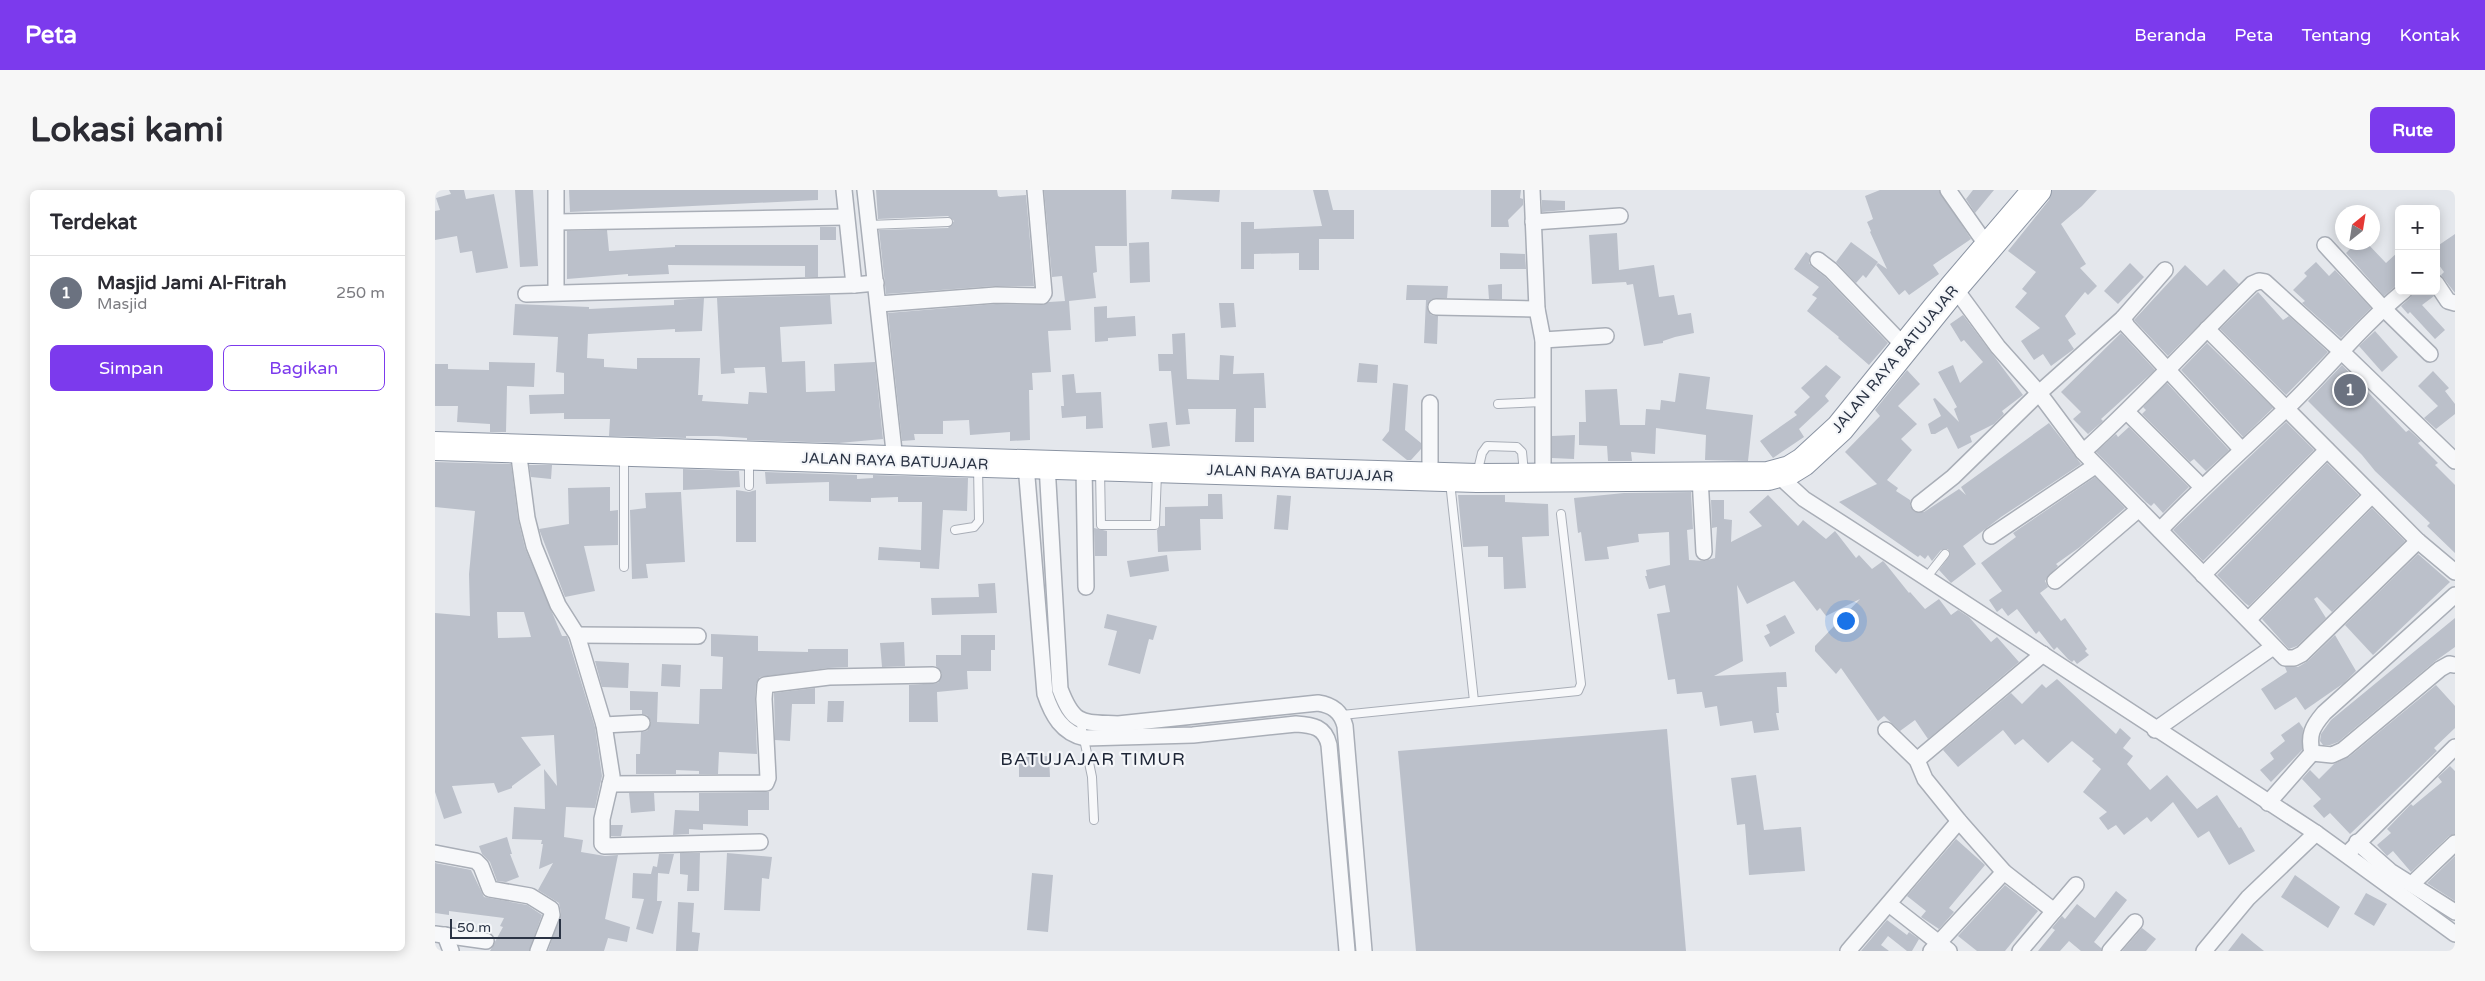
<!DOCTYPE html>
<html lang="id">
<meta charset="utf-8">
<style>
body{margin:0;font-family:"Varela Round",sans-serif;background:#f7f7f7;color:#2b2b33}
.controls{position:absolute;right:15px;top:15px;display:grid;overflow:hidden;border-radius:8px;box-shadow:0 2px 12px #0003}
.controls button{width:45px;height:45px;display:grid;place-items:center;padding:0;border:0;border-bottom:1px solid #e1e1e2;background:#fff;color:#2b2b33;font:25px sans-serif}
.compass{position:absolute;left:1900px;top:15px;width:45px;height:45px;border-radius:50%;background:#fff;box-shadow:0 2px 12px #0003;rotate:30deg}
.scale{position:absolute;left:15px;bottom:12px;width:111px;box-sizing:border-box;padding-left:5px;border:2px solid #2b3445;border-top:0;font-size:14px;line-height:18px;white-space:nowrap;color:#2b3445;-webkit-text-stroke:4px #f4f6f9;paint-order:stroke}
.you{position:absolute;left:1410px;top:430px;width:18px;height:18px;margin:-12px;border:4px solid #fff;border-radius:50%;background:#1a73e8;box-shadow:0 0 0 8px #1a73e833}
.badge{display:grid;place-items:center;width:32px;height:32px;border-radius:50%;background:#7c3aed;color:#fff;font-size:16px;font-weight:700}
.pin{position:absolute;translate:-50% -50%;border:2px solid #fff;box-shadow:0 1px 5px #0006}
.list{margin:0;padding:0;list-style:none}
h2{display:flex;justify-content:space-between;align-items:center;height:65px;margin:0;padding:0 20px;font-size:21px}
h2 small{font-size:16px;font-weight:400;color:#7c7c81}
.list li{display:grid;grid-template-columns:32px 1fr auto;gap:15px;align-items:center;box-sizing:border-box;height:75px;padding:0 20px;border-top:1px solid #e1e1e2}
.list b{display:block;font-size:19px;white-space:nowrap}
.list p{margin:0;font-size:16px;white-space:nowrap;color:#7c7c81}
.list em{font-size:16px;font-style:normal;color:#7c7c81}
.actions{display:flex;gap:10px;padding:15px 20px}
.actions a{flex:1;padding:11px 0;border:1px solid #7c3aed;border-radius:8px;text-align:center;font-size:18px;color:#7c3aed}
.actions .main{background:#7c3aed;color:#fff}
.map{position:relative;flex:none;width:2020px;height:761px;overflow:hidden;border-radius:8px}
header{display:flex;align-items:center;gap:30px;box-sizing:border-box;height:70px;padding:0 25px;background:#7c3aed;color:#fff}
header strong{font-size:24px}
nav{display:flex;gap:28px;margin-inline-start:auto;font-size:18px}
.intro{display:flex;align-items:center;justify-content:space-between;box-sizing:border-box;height:120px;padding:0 30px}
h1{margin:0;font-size:35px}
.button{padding:12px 22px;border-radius:8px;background:#7c3aed;color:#fff;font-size:18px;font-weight:700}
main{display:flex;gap:30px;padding:0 30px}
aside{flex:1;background:#fff;border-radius:8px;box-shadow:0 2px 12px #0003}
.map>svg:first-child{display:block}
</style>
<header>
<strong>Peta</strong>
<nav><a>Beranda</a><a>Peta</a><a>Tentang</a><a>Kontak</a></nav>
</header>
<div class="intro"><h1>Lokasi kami</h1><a class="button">Rute</a></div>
<main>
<aside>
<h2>Terdekat<small></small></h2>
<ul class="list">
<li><span class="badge" style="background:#6b7280">1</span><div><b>Masjid Jami Al-Fitrah</b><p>Masjid</p></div><em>250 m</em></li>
</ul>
<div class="actions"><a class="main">Simpan</a><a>Bagikan</a></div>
</aside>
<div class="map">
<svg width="2020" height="761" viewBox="0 0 2020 761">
<rect width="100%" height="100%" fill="#e4e7ec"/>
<g fill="#bbc0ca" fill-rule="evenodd">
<polygon points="14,0 29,0 31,9 59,4 73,78 41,83 37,61 25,63 22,46 0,50 0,21 5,20 1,8 16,4"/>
<polygon points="80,0 98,0 103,76 85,77"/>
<polygon points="134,0 383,0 383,10 135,22"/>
<polygon points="441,0 562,0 563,6 565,7 591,5 599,96 560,96 451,104 444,40 513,38 519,31 513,26 443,29"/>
<polygon points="609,0 691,0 692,56 660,56 662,82 658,83 661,108 634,111 636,140 613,141 616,182 597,183 598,200 594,200 595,250 575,251 575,242 535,245 534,230 508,231 508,244 479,244 480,250 467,251 453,123 561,114 607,115 614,112 630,111 627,86 617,87"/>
<polygon points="737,0 785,0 784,12 736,9"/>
<polygon points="878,0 893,0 898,20 919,20 919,49 884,49 884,80 864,80 864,63 819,64 819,79 806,79 806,32 819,32 819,39 887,36"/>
<polygon points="1056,0 1086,0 1085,8 1088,9 1088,15 1073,30 1074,37 1056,37"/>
<polygon points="1445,0 1504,0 1536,49 1498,75 1504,84 1474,105 1470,100 1464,105 1441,75 1443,73 1452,79 1435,42 1436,41 1432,32 1438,29 1430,6"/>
<polygon points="1538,0 1559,0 1540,23 1531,9"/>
<polygon points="1617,0 1662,0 1647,16 1626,34 1651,74 1645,78 1662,96 1653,105 1650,102 1630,126 1641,144 1633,150 1639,159 1616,176 1608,164 1599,170 1586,151 1605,138 1580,117 1592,103 1587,99 1601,82 1573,61 1614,10"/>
<polygon points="1107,10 1130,11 1130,20 1107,22"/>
<rect x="385" y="37" width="16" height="13"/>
<polygon points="172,40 174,61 240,57 240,55 383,55 383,87 370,87 370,76 233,75 234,84 193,86 193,84 132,89 132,41"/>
<polygon points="1182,43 1184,80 1219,75 1224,107 1239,105 1243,125 1256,123 1259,143 1240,147 1228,151 1228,153 1209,156 1198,94 1192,95 1191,92 1157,94 1154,45"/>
<polygon points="2020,44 2020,103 2006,85 2009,82 2001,71 2001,57"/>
<polygon points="714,52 715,92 695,93 694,53"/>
<polygon points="1416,52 1443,72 1431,88 1428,85 1421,93 1401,72"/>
<polygon points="1922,52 1931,52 1951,73 1964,61 1964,93 1949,106 1911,63"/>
<polygon points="1371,62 1375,65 1374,73 1377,77 1390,87 1453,153 1434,175 1403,148 1404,147 1372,121 1382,108 1377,105 1384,97 1359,79"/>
<polygon points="1065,63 1090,64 1091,79 1065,79"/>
<polygon points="1881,72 1894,86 1900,80 1936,118 1906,148 1867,113 1870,111 1858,100 1872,86 1869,83"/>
<polygon points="1695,73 1709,87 1683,114 1669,101"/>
<polygon points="1750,75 1772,96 1789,79 1804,94 1733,166 1699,130"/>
<polygon points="1067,94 1067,109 1054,109 1053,95"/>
<polygon points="972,95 1013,96 1012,108 997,109 992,116 996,125 1003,126 1002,154 989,153 991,110 971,110"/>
<polygon points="1978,101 1995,101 1999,106 1987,115 2010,140 2000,149 1975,122 1973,124 1966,116 1975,108"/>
<polygon points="1823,102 1848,130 1854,126 1893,162 1851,205 1785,139"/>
<polygon points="395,105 397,134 345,137 347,172 370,171 371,202 400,201 399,174 440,172 448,249 404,253 312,250 312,248 282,246 251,246 251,248 174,246 175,229 129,229 129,223 95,224 94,205 129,204 129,183 121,182 123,147 78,145 80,114 154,117 154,119 239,115 239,110 269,108 267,141 240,142 240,139 153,144 152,168 169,169 169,177 202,179 202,168 265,168 263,205 268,205 267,211 313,214 314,202 332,203 330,177 299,178 300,183 286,184 282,108"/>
<polygon points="784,113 799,113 801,137 786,138"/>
<polygon points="672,116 672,128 700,126 701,146 673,148 673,151 660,152 659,117"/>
<polygon points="1528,125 1588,205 1567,221 1569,224 1559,234 1535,246 1537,252 1523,259 1512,237 1500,244 1496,244 1493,234 1506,226 1498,209 1500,208 1524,232 1519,219 1522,217 1503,182 1518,175 1525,193 1548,172 1529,150 1526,152 1515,134"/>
<polygon points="1940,141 1963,167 1947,182 1924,156"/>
<polygon points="750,143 752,189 784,190 785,165 799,166 798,184 829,183 831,218 819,218 819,252 800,252 801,219 753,219 755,234 741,235 736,181 724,181 723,164 738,164 737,144"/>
<polygon points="1686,143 1720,180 1666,229 1668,231 1653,244 1638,229 1646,222 1626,202"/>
<polygon points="1772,153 1838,218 1808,247 1746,180"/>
<polygon points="54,172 100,173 99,197 72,196 71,242 55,242 55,234 22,232 23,216 0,216 0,174 13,174 13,179 54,180"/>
<polygon points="924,173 943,175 942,193 922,192"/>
<polygon points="1391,175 1406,187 1390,206 1394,211 1364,239 1369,247 1338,268 1325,251 1362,225 1359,222 1375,207 1366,198"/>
<polygon points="1907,175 1971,242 1974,240 1986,251 1983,253 2003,273 2000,275 2020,295 2020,363 1992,336 1995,333 1940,281 1927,265 1873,211"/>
<polygon points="1472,180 1485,194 1463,216 1482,234 1466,249 1477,260 1452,290 1463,298 1461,301 1475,310 1475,316 1480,322 1489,322 1524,299 1531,305 1526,297 1614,233 1646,274 1566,327 1528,356 1541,374 1516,393 1504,380 1515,365 1513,359 1506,360 1497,371 1493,365 1490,369 1485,365 1483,367 1404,312 1442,294 1410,262 1445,226 1440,220"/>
<polygon points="1998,181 2014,198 2010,201 2020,214 2020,224 2001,239 1989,228 2003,216 1983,196"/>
<polygon points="1244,183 1275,187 1271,219 1318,225 1313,271 1270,270 1271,245 1221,238 1220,264 1196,262 1197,271 1173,271 1172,256 1144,255 1144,232 1151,232 1150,200 1182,199 1185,235 1210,235 1211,219 1225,220 1226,210 1240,212"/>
<polygon points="639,184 641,203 666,202 668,238 651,239 651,226 627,228 626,216 629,216 627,185"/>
<polygon points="958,193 973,195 970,240 986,253 986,259 976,270 972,270 947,250 954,241"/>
<polygon points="1732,193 1794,260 1771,281 1759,269 1755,272 1707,224 1711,220 1708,217"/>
<polygon points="732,232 735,256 717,258 714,234"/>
<polygon points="1851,232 1879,260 1768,371 1738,340"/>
<polygon points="1694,237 1754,297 1728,323 1719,313 1716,316 1711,312 1661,262 1681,244 1683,247"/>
<polygon points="1140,245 1139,269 1117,268 1117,246"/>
<path d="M0 272 76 274 83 329 90 358 127 446H132L133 449 160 537 167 586 160 618 131 617 129 647 148 650 146 662 170 666 183 665 170 729 195 737 192 752 173 748 169 761H113L126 723 124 713 103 700 118 673 104 679 108 654H106L107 650 77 649 79 617 110 619 109 579 122 596 119 545 86 547 106 575 77 596V598L63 603 59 593 17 596 27 623 9 629 0 602V423L35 426 34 384 40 321 0 317ZM62 422H89L96 447 63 448Z"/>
<polygon points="1892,273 1924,305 1814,416 1810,413 1782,385"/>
<polygon points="94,275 117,275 116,289 96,287"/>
<polygon points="248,279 304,281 305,297 248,300"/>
<polygon points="330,282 422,285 422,289 438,288 438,285 533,288 532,321 508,320 504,379 485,378 485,372 443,370 444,357 486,360 487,312 463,312 463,307 436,308 436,312 394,311 394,292 331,294"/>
<polygon points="1660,287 1690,318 1645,357 1621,374 1623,376 1610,391 1613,397 1605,403 1626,431 1630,428 1652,459 1650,461 1654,465 1642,474 1639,470 1637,472 1633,469 1622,457 1619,460 1604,441 1601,444 1582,419 1573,426 1567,418 1562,422 1554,410 1567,401 1546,373 1581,347 1578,343"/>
<polygon points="175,297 175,321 183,320 183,355 149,356 160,401 130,407 104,339 134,334 133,298"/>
<polygon points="301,300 314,302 321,300 321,352 301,352"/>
<polygon points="246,302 250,372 211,374 213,388 197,389 195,320 211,318 210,303"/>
<polygon points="1256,302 1258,339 1252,340 1254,370 1269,371 1280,368 1282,337 1277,338 1276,310 1289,310 1289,329 1297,330 1296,352 1327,336 1314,322 1333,305 1363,336 1368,330 1391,349 1400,341 1421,368 1424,365 1437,379 1448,371 1450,373 1474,403 1475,402 1490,419 1504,409 1516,425 1523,420 1534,427 1556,452 1562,447 1584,472 1493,549 1480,530 1465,541 1449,526 1443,531 1406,478 1401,484 1380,461 1380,456 1425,409 1391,426 1385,418 1382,421 1359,391 1312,414 1302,395 1308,471 1279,486 1351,482 1352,497 1342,497 1344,523 1341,523 1344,540 1319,543 1317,531 1285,536 1282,516 1270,518 1267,502 1242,504 1240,489 1233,490 1222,424 1235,422 1230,395 1214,399 1210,386 1212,386 1211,380 1235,375 1234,342 1203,344 1204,352 1172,357 1174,369 1150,371 1146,342 1143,343 1139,308 1189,303"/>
<polygon points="773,304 787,304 788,329 765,329 766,360 723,362 722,340 725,336 730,336 730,317 773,316"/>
<polygon points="842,305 856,306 853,340 839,339"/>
<polygon points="1023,305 1070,305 1070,312 1113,314 1114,346 1087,347 1091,398 1069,399 1068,367 1053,367 1053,356 1028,357"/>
<polygon points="1937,318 1970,351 1897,422 1882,407 1879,409 1891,428 1862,456 1854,459 1827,429"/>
<polygon points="659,338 672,341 672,366 660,366"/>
<polygon points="1983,364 2015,392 1938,465 1910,435"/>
<polygon points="732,365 734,381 695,387 692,371"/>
<polygon points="560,393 562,423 497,425 496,408 544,407 543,394"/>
<polygon points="672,424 722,436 718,450 714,449 705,484 673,475 682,441 669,438"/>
<polygon points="1350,425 1360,443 1335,457 1329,446 1335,443 1331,435"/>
<polygon points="2020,428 2020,457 1999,472 1903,552 1895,555 1888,555 1885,551 1886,544 1896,530"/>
<polygon points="276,444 323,446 323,461 373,462 373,459 413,459 413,477 393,478 325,487 321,494 320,508 322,564 284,562 283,584 264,584 264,581 241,580 241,584 201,584 201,564 205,564 206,542 212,541 216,532 212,525 207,524 207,520 195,520 195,501 223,502 222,532 264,534 265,499 287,499 288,467 276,466"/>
<polygon points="526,445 560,445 560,460 556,460 556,481 532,481 533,499 502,502 503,532 474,532 474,495 503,493 507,484 501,476 501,465 526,465"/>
<polygon points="1900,445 1921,481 1909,493 1870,520 1861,507 1840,520 1826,499 1852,482 1850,477 1863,477 1873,471"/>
<polygon points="469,452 470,476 447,477 445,453"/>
<polygon points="160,471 194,473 193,498 167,497"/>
<polygon points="227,474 246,475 245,497 226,496"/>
<polygon points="1622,489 1681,544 1685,538 1696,548 1688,558 1698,566 1692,574 1715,600 1732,585 1762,619 1782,605 1804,638 1806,637 1820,661 1794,675 1774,641 1763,648 1738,612 1716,632 1712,627 1689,645 1681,635 1673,640 1664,628 1672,622 1648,602 1666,579 1657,571 1659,569 1637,551 1613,573 1588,549 1580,555 1568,540 1523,577 1508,560 1576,503 1587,514 1607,494 1611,498"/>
<polygon points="2001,495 2020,516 2020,538 1999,558 2002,561 1915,644 1895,623 1889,628 1878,616 1886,609 1867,589 1875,580 1884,589 1899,574 1914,567"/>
<polygon points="380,498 380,514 357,514 355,551 340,550 339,503"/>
<polygon points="393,511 409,511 408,532 392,532"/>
<polygon points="1864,532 1868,538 1867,560 1836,592 1825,580 1839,569 1835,563 1850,551 1846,545"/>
<polygon points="1232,539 1251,761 981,761 963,561"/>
<polygon points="614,566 615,587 584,587 584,567"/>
<polygon points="2015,576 2020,581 2020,644 2014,646 1976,682 1958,661 1952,666 1942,655 1956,643 1952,639 1976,614 1978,616 2007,592 2003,587"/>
<polygon points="1321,585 1329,640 1366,637 1370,681 1314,685 1310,634 1302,635 1296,588"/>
<polygon points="334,602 334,620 313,620 313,636 268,634 268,640 254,639 254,644 238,645 240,620 264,621 264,603"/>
<polygon points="194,603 219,603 220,621 196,623"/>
<polygon points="176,635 188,635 186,646 176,646"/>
<polygon points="72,647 77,664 75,664 84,687 71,692 62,691 55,672 47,664 44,656"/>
<polygon points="1521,649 1550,675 1514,718 1519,722 1504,739 1486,727 1491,721 1472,706"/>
<polygon points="245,663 265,663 264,701 252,701 253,685 245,684"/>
<polygon points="292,663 337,667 334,689 327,688 325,721 289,720"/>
<polygon points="224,664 239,664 234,684 223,683 222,711 227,711 218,744 201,739 209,709 197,708 198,683 216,684 218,676 222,677"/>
<polygon points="2020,666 2020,711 1992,693"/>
<polygon points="0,673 36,680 49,707 92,715 107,725 94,761 55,761 68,737 65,736 69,728 14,721 14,725 0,723"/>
<polygon points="597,683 618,685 613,742 592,740"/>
<polygon points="1860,685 1905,717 1893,738 1846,707"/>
<polygon points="1570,695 1603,721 1570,761 1542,761 1523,746"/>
<polygon points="1681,701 1692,710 1659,752 1666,758 1666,761 1646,761 1634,751 1625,761 1603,761 1620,740 1617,738 1627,726 1630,729 1642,714 1660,728"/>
<polygon points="1931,703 1952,714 1939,736 1919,724"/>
<polygon points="243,712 259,713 257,742 265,743 263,761 241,761"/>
<polygon points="1452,730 1472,745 1474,742 1484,749 1477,761 1472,761 1453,746 1446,755 1454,761 1426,761"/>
<polygon points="1707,738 1721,749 1711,761 1687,761"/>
<polygon points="1807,743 1819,753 1829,761 1793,761"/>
</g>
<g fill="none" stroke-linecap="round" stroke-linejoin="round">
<defs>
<g id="lane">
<polyline points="434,35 513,32"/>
<polyline points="1063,214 1108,212"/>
<polyline points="189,265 189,377"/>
<polyline points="665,280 666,335 720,335 722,283"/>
<polyline points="1042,284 1047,263 1052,256 1082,257 1087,262 1089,283"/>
<polyline points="1015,292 1039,511"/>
<polyline points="314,296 314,269"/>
<polyline points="520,340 539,337 544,331 543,277"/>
<polyline points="1491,388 1510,364"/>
<polyline points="907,525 1143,501 1146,494 1126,324"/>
<polyline points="645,530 657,587 659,630"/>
</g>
<g id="street">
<polyline points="409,0 419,95"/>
<polyline points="430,0 460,270"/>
<polyline points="1097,0 1102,119 1108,150 1108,288"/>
<polyline points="1513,0 1553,57"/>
<polyline points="122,32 411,27"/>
<polyline points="1098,32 1185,26"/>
<polyline points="1890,55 1948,118 1995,164"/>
<polyline points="1383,70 1396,80 1470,157"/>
<polyline points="2001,93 2013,111 2020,113"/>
<polyline points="1519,97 1563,157 1604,203 1648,262 1850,468 1859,468 1867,464 1983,351"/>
<polyline points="121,102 121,0"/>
<polyline points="91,104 419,95 441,93"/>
<polyline points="444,114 561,105 607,106 609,103 600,0"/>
<polyline points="1001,117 1102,119"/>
<polyline points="1688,128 1692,136 1806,259"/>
<polyline points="1772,139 1983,351 2020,382"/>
<polyline points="1108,150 1171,146"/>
<polyline points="1692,222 1767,297"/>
<polyline points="83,259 92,328 99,356 123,415 142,445 169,535 177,586 167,629 167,654 169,656 325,652"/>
<path d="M1648 262C1707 209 1760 150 1817 94L1824 91 1830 92 1907 162 2020 271"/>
<path d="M591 275 610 504C617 525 627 543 650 548L758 545 861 534C878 535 890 537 894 555L912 761"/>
<path d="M612 275 625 499C639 536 647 532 683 534L883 513C897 515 906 521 910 536L929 761"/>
<polyline points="649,277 651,397"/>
<polyline points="1343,285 1369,309 1453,363 1881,643 2020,744"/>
<polyline points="995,287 995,213"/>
<polyline points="1265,287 1269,362"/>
<polyline points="1484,314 1518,287 1604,203 1688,128 1730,80"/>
<path d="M1725 340C1765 298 1809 259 1851 219 1891 181 1926 136 1969 101"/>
<polyline points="1556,346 1660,276"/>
<polyline points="1768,385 1892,260"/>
<polyline points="1620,391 1704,319"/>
<polyline points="1814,429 1937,305"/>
<polyline points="142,445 263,446"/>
<polyline points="169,535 207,533"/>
<polyline points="1451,540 1482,570 1490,589 1524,631 1569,682 1619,721"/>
<polyline points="1720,540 1838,457"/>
<path d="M1877 563C1873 545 1877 537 1889 523L2020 405"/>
<polyline points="1877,563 1897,565 1908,560 2005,479 2014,474 2020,475"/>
<polyline points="1482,570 1608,464"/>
<polyline points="175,594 331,593 333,588 329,509 330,495 394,487 498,485"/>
<polyline points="1833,613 1877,563"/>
<polyline points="1922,652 1955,681 2020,722"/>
<polyline points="0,663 41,671 46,676 55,699 95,706 116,719 117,725 103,761"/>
<polyline points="1912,664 2020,557"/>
<polyline points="1977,694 2020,653"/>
<polyline points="1454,714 1514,761"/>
<polyline points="0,744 51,751"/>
<polyline points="10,745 16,761"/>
<polyline points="1413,761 1524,631"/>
<polyline points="1496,761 1569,682"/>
<polyline points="1585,761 1641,695"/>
<polyline points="1675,761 1700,732"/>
<polyline points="1769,761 1813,708 1881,643"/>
</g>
<polyline id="highway" points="0,256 1042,288 1333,286 1355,280 1368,272 1405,238 1519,97 1602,0"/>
</defs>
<use href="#lane" stroke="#a9aeb7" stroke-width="10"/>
<use href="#street" stroke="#a9aeb7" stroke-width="18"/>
<use href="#highway" stroke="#8b94a3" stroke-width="30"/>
<use href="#lane" stroke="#f7f8fa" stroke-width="8"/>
<use href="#street" stroke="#f7f8fa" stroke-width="15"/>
<use href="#highway" stroke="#fff" stroke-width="28"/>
</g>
<g text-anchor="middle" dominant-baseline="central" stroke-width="4.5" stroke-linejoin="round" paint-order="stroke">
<g font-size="15" fill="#2b3445" stroke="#f4f6f9">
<text transform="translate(1460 169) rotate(-50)">JALAN RAYA BATUJAJAR</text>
<text transform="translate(460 271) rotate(2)">JALAN RAYA BATUJAJAR</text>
<text transform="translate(865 283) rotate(2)">JALAN RAYA BATUJAJAR</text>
</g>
<g font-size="18" letter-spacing="1" fill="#1d2536" stroke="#f4f6f9">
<text x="658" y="569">BATUJAJAR TIMUR</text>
</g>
</g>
</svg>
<div class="controls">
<button>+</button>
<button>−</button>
</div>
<svg class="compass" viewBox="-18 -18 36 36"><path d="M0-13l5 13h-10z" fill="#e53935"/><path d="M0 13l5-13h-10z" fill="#7c7c81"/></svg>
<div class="scale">50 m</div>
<div class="you"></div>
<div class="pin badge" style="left:1915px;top:200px;background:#6b7280">1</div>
</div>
</main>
